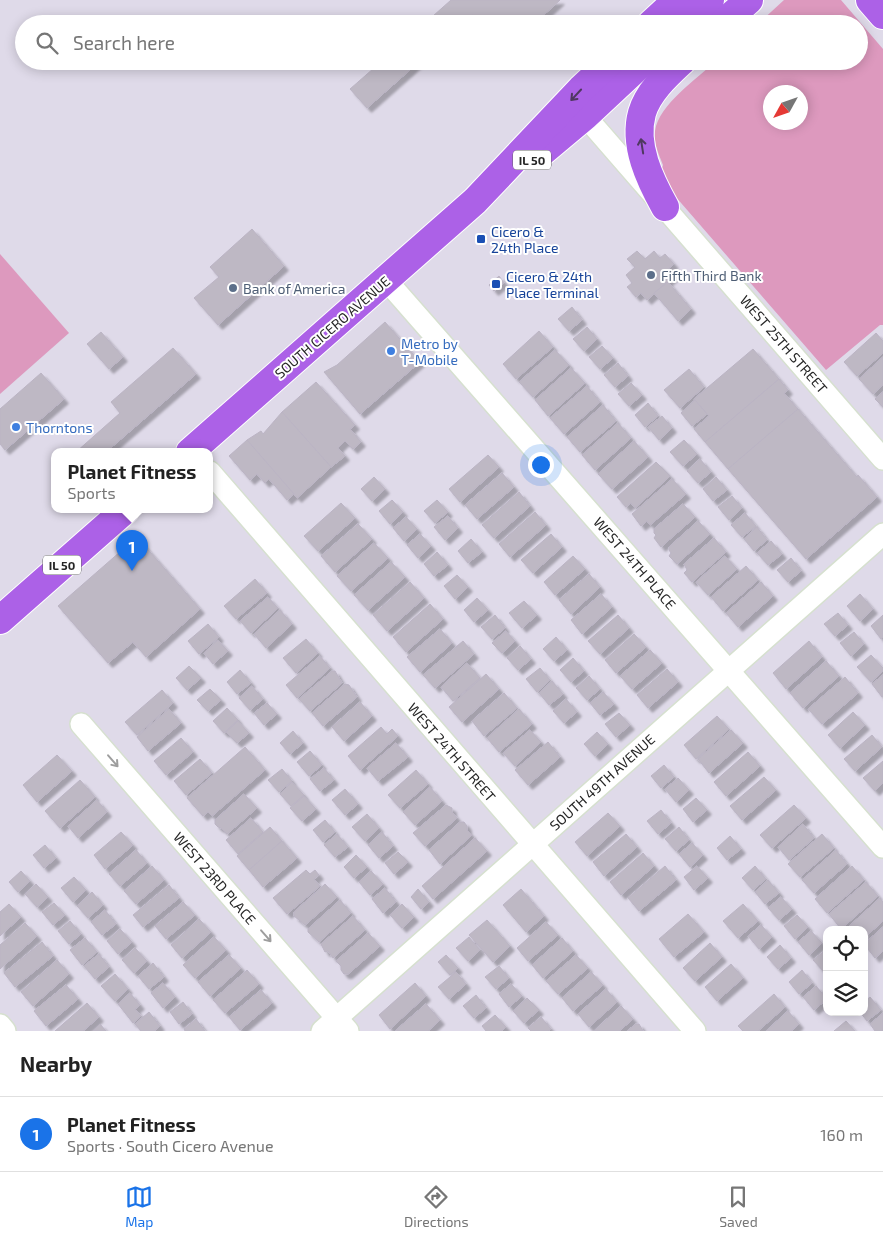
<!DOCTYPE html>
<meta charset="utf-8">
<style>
body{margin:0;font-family:"Exo 2",sans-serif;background:#f2f2f2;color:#222}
.controls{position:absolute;right:15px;bottom:15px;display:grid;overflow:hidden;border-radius:10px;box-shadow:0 2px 12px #0003}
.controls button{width:45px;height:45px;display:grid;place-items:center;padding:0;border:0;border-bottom:1px solid #e0e0e0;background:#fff;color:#222;font:25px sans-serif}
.compass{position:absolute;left:763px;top:85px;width:45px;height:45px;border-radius:50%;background:#fff;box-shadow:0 2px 12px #0003;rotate:230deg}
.you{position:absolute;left:540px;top:464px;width:18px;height:18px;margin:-12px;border:4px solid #fff;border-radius:50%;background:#1a73e8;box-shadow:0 0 0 8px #1a73e833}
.badge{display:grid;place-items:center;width:32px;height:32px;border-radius:50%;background:#1a73e8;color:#fff;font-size:16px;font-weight:700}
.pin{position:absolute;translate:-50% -41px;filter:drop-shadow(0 1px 2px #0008)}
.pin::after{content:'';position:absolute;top:26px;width:18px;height:15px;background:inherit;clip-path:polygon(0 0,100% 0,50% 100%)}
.popup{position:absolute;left:51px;top:448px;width:162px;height:65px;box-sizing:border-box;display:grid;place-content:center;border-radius:10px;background:#fff;filter:drop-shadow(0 1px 4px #0005);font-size:16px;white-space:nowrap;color:#767676}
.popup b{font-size:19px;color:#222}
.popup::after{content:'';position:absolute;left:50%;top:100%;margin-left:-10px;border:10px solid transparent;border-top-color:#fff}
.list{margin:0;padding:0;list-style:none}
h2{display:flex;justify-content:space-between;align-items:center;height:65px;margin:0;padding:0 20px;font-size:21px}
h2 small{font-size:16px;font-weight:400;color:#767676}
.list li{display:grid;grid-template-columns:32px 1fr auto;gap:15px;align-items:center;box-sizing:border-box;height:75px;padding:0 20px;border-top:1px solid #e0e0e0}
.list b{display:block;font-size:19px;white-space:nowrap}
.list p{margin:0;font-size:16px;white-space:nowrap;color:#767676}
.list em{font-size:16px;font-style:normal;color:#767676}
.icon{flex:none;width:28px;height:28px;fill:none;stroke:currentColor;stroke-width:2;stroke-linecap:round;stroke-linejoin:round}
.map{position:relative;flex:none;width:883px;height:1031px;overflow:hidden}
.search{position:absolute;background:#fff;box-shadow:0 2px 12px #0003;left:15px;right:15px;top:15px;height:55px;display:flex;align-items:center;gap:12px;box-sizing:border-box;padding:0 18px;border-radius:28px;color:#767676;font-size:19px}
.sheet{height:140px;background:#fff}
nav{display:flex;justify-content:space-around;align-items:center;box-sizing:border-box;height:70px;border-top:1px solid #e0e0e0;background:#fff;font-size:14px;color:#767676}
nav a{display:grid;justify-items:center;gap:2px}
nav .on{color:#1a73e8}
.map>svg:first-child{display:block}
</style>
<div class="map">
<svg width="883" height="1031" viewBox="0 0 883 1031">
<defs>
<filter id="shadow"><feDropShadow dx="4.5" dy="4.5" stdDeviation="1" flood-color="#0004"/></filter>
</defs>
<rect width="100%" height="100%" fill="#dfdae9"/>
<g fill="#dd99be" fill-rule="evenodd">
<path d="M784 0H841L883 49V325H880L826 370 675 196 660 175 663 165C659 155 653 142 655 131 659 104 697 79 716 61H859V24H758ZM770 92H800V122H770Z"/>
<polygon points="0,254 69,333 0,394"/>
</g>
<g fill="#beb8c4" stroke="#bbb4c4" filter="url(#shadow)">
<polygon points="451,0 560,0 534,24 480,24 473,15 463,24 424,24"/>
<polygon points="382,61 420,61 367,108 350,89"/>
<polygon points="252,229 284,266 218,325 194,298 219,277 210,267"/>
<polygon points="637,251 645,259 654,251 660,258 665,254 674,264 669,268 675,275 647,300 641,293 636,297 627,287 632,283 626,275 635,267 627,259"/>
<polygon points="499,276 504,283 494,291 489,285"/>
<polygon points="668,282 691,309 678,321 654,293"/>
<polygon points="572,307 582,320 569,331 558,319"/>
<polygon points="385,322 420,362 360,414 324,372 337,365"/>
<polygon points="587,327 597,339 584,351 573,339"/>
<polygon points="539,331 553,347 516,379 503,364"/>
<polygon points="101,332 123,357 109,369 87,344"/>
<polygon points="876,333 883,341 883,353 857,376 844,362"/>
<polygon points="602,346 613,358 600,369 589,357"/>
<polygon points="173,348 196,374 106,452 76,452 120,413 111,402"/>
<polygon points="753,349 779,379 705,442 694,429 709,416 694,399"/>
<polygon points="555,350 569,365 533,397 519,382"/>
<polygon points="883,357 883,385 873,394 859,379"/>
<polygon points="618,363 628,376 615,387 604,375"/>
<polygon points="571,368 585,383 548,416 535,400"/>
<polygon points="689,369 704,387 680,408 664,390"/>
<polygon points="41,373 64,399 5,450 0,444 0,409"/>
<polygon points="779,379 788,390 784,393 798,409 728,469 705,442"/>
<polygon points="316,382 355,425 350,429 361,442 353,449 345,441 338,448 345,456 331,467 282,412"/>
<polygon points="631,383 642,395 629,406 618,394"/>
<polygon points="587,386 600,402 564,434 550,418"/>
<polygon points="883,392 883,407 875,399"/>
<polygon points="695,400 707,414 692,426 681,413"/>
<polygon points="648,403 658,416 645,427 635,415"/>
<polygon points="603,405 616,421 580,452 567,437"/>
<polygon points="798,409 857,477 858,475 877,497 806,559 728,469"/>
<polygon points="282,412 331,467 297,498 247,440 261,431 263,434"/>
<polygon points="662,416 672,428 659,440 648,427"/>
<polygon points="618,423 631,438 595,470 582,455"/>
<polygon points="247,440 294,494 287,500 269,479 265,483 257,474 250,480 229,456"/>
<polygon points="684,440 697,454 683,466 670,452"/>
<polygon points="634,441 648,457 612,489 598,474"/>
<polygon points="488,455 499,467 460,502 449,489"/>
<polygon points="700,459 711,472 698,483 687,471"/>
<polygon points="656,462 670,476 635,508 631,503 626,507 617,497"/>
<polygon points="502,473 514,487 477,519 465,505"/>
<polygon points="374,477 385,489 372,501 361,489"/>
<polygon points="716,477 727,490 713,501 703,489"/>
<polygon points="672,479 686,494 650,525 647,521 641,526 632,514"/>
<polygon points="519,492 530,506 494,538 482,525"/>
<polygon points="732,496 742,508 729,520 718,507"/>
<polygon points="392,500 403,512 390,524 379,511"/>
<polygon points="437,500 448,512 435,523 424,511"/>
<polygon points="341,503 355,518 318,551 304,536"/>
<polygon points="683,504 695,517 661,547 654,538 656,535 654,533 654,529"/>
<polygon points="535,512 546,525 510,557 499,544"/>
<polygon points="745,513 756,526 742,537 731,525"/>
<polygon points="448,516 458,528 445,540 434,527"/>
<polygon points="406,517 417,529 404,541 393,528"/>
<polygon points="698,521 710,534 677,564 669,556 671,553 669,550 669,547"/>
<polygon points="358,524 372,539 335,572 321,556"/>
<polygon points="757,527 767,540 754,551 744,539"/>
<polygon points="420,534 431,546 418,558 407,545"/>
<polygon points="551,534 562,547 533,573 521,560"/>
<polygon points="137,537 200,609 146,657 133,642 108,663 58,606"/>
<polygon points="714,538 726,552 692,582 684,573 687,570 684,564"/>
<polygon points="471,539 482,552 468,563 458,551"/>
<polygon points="771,541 782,554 768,565 757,553"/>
<polygon points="374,543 388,558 351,591 337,576"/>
<polygon points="437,552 448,565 434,576 424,564"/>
<polygon points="573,556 585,569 555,595 544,582"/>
<polygon points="725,556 737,569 708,595 696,582"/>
<polygon points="791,558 801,571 788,582 777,570"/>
<polygon points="391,562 405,577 368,610 354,595"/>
<polygon points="746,566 758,580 723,611 711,597"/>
<polygon points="589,574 600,587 571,614 559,600"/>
<polygon points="457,575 468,587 455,599 444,586"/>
<polygon points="255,579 267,593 236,619 224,606"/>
<polygon points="410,582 424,598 387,631 373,615"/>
<polygon points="761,582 773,596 738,627 726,613"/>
<polygon points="601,594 612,607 582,634 571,620"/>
<polygon points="860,594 873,609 860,621 847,606"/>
<polygon points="268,597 278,608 251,633 240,621"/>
<polygon points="477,598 488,610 474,622 464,610"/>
<polygon points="524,601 537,615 522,628 509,613"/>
<polygon points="430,604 443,619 406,652 393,637"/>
<polygon points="280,610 292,624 266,648 254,634"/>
<polygon points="838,613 848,625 835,636 824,624"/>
<polygon points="495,615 505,628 492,639 481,627"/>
<polygon points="618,615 629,628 600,654 588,641"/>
<polygon points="883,615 883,637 881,639 871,626"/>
<polygon points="208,624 219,637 199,654 188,641"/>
<polygon points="440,629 452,643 420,672 407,657"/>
<polygon points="506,631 515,641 502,653 492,643"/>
<polygon points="854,632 864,644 851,656 840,643"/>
<polygon points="634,634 646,647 616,673 605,660"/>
<polygon points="556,637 567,650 554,661 543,649"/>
<polygon points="306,639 318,653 296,673 283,658"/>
<polygon points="218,640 228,651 213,664 204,653"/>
<polygon points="463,641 474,654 435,688 423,675"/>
<polygon points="809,641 822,657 786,689 773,673"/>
<polygon points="520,646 531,659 518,670 507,658"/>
<polygon points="650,650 662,663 632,689 620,676"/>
<polygon points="871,655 883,668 883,671 871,682 857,667"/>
<polygon points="320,656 330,668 297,698 286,685"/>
<polygon points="573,658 584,671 571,682 560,670"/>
<polygon points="826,661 839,676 803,708 790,693"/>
<polygon points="467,663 480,678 453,701 441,687"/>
<polygon points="189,666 201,678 187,690 176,678"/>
<polygon points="540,668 550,680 537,692 526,679"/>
<polygon points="667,669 678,682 648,708 637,695"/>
<polygon points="240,670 251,683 237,694 227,682"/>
<polygon points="332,671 335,671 342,683 310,711 299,699"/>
<polygon points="486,674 499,689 462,722 449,707"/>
<polygon points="883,675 883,696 882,697 872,684"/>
<polygon points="589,676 600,689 587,700 576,688"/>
<polygon points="845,677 858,693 822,724 808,709"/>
<polygon points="552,681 563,694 549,705 539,693"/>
<polygon points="345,684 349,685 357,697 323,726 312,713"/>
<polygon points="252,686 263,699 250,710 239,698"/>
<polygon points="210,689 221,700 208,711 197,700"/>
<polygon points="162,690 173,703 137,735 125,722"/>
<polygon points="603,692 614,704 600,715 590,703"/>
<polygon points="504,693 517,708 484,736 472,721"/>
<polygon points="566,699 577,712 564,723 553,711"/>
<polygon points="360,702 372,716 344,741 332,727"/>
<polygon points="267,703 277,714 264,725 254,713"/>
<polygon points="227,708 238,720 224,733 213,721"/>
<polygon points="169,709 181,723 148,751 137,737"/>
<polygon points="519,709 532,724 499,752 487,738"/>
<polygon points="853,712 865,725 840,748 828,735"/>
<polygon points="619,713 630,725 616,737 605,724"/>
<polygon points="717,716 729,729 696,759 684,745"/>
<polygon points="238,721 249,733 237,743 226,732"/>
<polygon points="381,727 387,734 392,729 398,736 360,770 348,756"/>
<polygon points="530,730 541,742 515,766 503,753"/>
<polygon points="731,730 743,743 709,773 698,759"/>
<polygon points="293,731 303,743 290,754 280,743"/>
<polygon points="597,732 608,744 595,756 584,744"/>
<polygon points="872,735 882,747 855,771 844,759"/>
<polygon points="181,738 193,752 166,775 154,761"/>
<polygon points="548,742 560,757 528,785 515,770"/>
<polygon points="396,743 408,757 378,781 367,768"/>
<polygon points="245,747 265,770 212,816 208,812 203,816 187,798"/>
<polygon points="310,751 322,765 309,776 297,762"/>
<polygon points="748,752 760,766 726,796 714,782"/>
<polygon points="57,755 72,771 37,802 23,785"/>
<polygon points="200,759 212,773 186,795 174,781"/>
<polygon points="883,761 883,783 875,791 863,778"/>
<polygon points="664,765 674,777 661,788 651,776"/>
<polygon points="324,768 334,780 320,791 310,779"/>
<polygon points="282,769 292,781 279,792 268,780"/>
<polygon points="416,770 428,784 400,808 388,795"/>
<polygon points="764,777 776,790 742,820 730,806"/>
<polygon points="678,778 689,790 676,802 665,789"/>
<polygon points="80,780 95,797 60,828 45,811"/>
<polygon points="292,782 304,795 291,806 280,794"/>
<polygon points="430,787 442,801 415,825 403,812"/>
<polygon points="345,789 358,804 345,815 332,800"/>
<polygon points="244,794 257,808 227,834 221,828 218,827 215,824 215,820"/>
<polygon points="304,796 316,809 302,821 290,808"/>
<polygon points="696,798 707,810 693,822 683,809"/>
<polygon points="97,800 107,812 78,838 68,826"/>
<polygon points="446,805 452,808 452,812 457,818 425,846 413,833"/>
<polygon points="794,805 806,818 772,848 760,835"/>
<polygon points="661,810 671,823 658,834 647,821"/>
<polygon points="608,813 620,826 587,856 575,842"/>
<polygon points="367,814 379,828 365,841 352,827"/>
<polygon points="251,818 263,832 238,854 226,840"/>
<polygon points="325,820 335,832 323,842 313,830"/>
<polygon points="460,822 464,822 467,826 467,830 472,835 440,864 429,850"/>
<polygon points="803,824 814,838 789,860 778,847"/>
<polygon points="270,827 282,841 249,870 237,856"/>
<polygon points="679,827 689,840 676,851 665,839"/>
<polygon points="121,832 133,845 105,869 94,855"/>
<polygon points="382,832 393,846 379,858 368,845"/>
<polygon points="337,834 348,847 335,857 324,845"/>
<polygon points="626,834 637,847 604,876 593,862"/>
<polygon points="822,834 834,848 800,877 788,864"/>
<polygon points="730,836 741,849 727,860 717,848"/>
<polygon points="475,838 487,851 433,899 422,886"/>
<polygon points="282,841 297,858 263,887 249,870"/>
<polygon points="692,843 703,855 690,867 679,854"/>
<polygon points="45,845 56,858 44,868 33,855"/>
<polygon points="136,850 147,863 120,886 109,874"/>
<polygon points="836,850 847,864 814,893 802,880"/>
<polygon points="398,852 408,862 394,874 385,863"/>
<polygon points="643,853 654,866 621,895 610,882"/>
<polygon points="356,855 367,867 354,878 344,867"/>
<polygon points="152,866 164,880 136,904 124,891"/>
<polygon points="665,866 676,880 639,911 628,898"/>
<polygon points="697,866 708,878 694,890 684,877"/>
<polygon points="755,866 766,879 753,890 742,878"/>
<polygon points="852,866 864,880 827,913 815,899"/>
<polygon points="306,870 310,874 315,870 319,875 314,879 320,886 287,914 273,898"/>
<polygon points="21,871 30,881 18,892 9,882"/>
<polygon points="371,871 383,884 370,895 359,882"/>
<polygon points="74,877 86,890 73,902 61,888"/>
<polygon points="768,880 779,893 765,904 755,892"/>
<polygon points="866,882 878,896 841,929 829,914"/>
<polygon points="36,884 48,897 37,907 25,894"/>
<polygon points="325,884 337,897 305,925 294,916 294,912"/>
<polygon points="169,885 179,898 143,927 133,915"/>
<polygon points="385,888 396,902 383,913 372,899"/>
<polygon points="418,889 429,902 421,909 411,897"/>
<polygon points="521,889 544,916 526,932 503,905"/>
<polygon points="92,892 103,905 88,918 77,906"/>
<polygon points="781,897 792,909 779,920 768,908"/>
<polygon points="880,898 883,902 883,921 864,938 864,930 845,930"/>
<polygon points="340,900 351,913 319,942 308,932 308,929"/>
<polygon points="183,902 195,915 166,939 155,926"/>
<polygon points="54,903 65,915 53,925 42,912"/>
<polygon points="9,904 21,917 0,936 0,912"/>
<polygon points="402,904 414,917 402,928 390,915"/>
<polygon points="743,904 758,921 738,938 723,921"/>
<polygon points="105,910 116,924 102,935 91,922"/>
<polygon points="688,914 704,932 674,957 659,939"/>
<polygon points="797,915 808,927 795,939 784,926"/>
<polygon points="353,916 365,930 333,958 328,951 325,952 321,944"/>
<polygon points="199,919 211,932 182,958 171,945"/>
<polygon points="487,920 510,946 493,962 469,935"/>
<polygon points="70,921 81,934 69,944 58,931"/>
<polygon points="546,922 558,935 528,961 517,948"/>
<polygon points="25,923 37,936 0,969 0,945"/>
<polygon points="761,925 772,937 759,949 748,936"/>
<polygon points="883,927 883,951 875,958 864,944"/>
<polygon points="120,929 132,942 118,954 107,941"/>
<polygon points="811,931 822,943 809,955 798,942"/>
<polygon points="368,933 380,946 348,974 344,974 341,970 341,966 336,961"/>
<polygon points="214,937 226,950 195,978 183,965"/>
<polygon points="469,937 480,950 468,961 456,948"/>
<polygon points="85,938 97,952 82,965 70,950"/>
<polygon points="562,938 573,951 543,978 532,965"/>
<polygon points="42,942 53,956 15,987 4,973"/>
<polygon points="710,943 722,957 695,981 683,968"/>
<polygon points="780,945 791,958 778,969 767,957"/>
<polygon points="135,948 147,961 134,973 122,960"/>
<polygon points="827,949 827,970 824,972 813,960"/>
<polygon points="99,954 109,967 95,979 84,966"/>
<polygon points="229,955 241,968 210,996 198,982"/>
<polygon points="446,955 458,968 450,975 438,962"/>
<polygon points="576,955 588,968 558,994 546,981"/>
<polygon points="57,960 69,974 33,1006 21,992"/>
<polygon points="153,963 164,977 149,989 138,976"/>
<polygon points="731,964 743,978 717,1001 705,987"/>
<polygon points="499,966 509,978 496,989 485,977"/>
<polygon points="247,970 259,984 225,1013 213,1000"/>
<polygon points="802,970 812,983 799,994 789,982"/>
<polygon points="456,972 466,984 449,999 438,987"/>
<polygon points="591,972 603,985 573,1011 562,998"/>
<polygon points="115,974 128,989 115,1001 101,986"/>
<polygon points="163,983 175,997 163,1008 151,993"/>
<polygon points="415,983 426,996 390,1029 379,1015"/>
<polygon points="511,984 522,996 509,1007 499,994"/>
<polygon points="66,985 78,999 46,1026 34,1011"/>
<polygon points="816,986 827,999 814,1010 803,997"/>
<polygon points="606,989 617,1002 589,1027 578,1014"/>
<polygon points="261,990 272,1003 240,1030 229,1017"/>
<polygon points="130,993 140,1005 135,1009 141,1016 133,1023 118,1004"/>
<polygon points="774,994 785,1007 758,1031 743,1031 738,1026"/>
<polygon points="476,995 486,1008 474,1018 463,1006"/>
<polygon points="870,997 881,1010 867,1021 860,1012 864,1012 864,1002"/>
<polygon points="527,998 539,1010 524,1023 513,1011"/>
<polygon points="183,1002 192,1014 179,1024 170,1012"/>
<polygon points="87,1003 99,1017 83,1031 55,1031"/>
<polygon points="426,1004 440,1020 428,1031 395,1031"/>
<polygon points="621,1006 633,1019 619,1031 594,1031"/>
<polygon points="788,1011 799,1024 791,1031 766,1031"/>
<polygon points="149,1012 160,1026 154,1031 141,1031 135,1024"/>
<polygon points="883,1013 883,1031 875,1031 870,1024"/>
<polygon points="495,1015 506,1027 501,1031 486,1031 482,1026"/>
<polygon points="541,1017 551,1029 548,1031 531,1031 528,1028"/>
<polygon points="196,1019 205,1031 185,1031 184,1029"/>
<polygon points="846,1021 855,1031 834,1031"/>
<polygon points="100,1024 106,1031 93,1031"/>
<polygon points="636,1024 639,1024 643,1031 627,1031"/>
</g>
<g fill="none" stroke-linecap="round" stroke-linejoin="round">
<defs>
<g id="minor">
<polyline points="585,116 883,459"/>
<polyline points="386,280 883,847"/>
<polyline points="210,472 695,1031"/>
<polyline points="81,724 348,1031"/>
<polyline points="0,1025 5,1031"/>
<polyline points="322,1031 883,534"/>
</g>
<g id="major">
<polyline points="870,0 883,15"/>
<polyline points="651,24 677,0"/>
<polyline points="684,24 710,0"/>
<polyline points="722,24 749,0"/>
<polyline points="542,152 585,116 644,61"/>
<path d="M665 207C650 180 633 145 642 113 648 92 667 75 682 61"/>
<polyline points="190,452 475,201 581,89 611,61"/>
<polyline points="0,620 125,510"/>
</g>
</defs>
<use href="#minor" stroke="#d6e0cf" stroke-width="24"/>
<use href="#major" stroke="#fff" stroke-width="30"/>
<use href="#minor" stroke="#fff" stroke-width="21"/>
<use href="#major" stroke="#ac61e7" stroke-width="28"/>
</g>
<defs><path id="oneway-shaft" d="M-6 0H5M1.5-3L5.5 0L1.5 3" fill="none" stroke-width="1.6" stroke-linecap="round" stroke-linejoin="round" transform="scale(1.25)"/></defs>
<g stroke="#4f3861">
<use href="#oneway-shaft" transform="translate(576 95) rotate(133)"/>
<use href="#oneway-shaft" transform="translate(642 146) rotate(-99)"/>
</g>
<g stroke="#9e9e9e">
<use href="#oneway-shaft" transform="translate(113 761) rotate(49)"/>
<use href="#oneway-shaft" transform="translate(266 936) rotate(49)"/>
</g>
<g fill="#1a4fb4" stroke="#fff" stroke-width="2">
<rect x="476" y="234" width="10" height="10" rx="2.5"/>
<rect x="491" y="279" width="10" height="10" rx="2.5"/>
</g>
<g fill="#5c6f8a" stroke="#fff" stroke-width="2">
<circle cx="651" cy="275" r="5"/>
<circle cx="233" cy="288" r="5"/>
</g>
<g fill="#3f7fe0" stroke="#fff" stroke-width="2">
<circle cx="391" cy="351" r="5"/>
<circle cx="16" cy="427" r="5"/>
</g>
<g text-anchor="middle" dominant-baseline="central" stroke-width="4" stroke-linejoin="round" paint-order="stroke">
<g fill="#fff" stroke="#686868" stroke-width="1">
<rect x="513" y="150.5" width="38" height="19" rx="4"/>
<rect x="43" y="555.5" width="38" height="19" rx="4"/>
</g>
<g font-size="12" font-weight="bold" fill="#272727">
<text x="532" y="160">IL 50</text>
<text x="62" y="565">IL 50</text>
</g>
<g font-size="14" fill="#164399" stroke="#fff" text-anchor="start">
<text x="491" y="231">Cicero &amp;<tspan x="491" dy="16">24th Place</tspan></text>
<text x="506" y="276">Cicero &amp; 24th<tspan x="506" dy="16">Place Terminal</tspan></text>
</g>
<g font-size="14" fill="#4e5e75" stroke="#fff" text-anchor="start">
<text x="661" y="275">Fifth Third Bank</text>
<text x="243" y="288">Bank of America</text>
</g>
<g font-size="14" fill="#272727" stroke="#fff">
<text transform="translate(332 327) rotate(-41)">SOUTH CICERO AVENUE</text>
<text transform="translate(784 344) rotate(49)">WEST 25TH STREET</text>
<text transform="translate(635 563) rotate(49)">WEST 24TH PLACE</text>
<text transform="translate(452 752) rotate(49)">WEST 24TH STREET</text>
<text transform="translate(602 782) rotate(-42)">SOUTH 49TH AVENUE</text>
<text transform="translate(215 878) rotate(49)">WEST 23RD PLACE</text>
</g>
<g font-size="14" fill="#366cbe" stroke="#fff" text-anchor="start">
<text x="401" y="343">Metro by<tspan x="401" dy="16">T-Mobile</tspan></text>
<text x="26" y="427">Thorntons</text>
</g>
</g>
</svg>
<div class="controls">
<button><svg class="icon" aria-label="locate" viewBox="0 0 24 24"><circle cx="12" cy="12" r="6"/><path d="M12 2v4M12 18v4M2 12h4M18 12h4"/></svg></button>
<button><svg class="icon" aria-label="layers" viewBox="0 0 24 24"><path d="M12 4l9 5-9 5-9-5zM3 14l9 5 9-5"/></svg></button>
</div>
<svg class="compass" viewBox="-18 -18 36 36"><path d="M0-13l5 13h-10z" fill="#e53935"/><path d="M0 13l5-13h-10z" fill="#767676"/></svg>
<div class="you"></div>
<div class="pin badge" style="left:132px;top:571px">1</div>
<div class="popup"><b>Planet Fitness</b>Sports</div>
<div class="search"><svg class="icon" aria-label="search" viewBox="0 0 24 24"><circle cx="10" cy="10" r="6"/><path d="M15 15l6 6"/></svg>Search here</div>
</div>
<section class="sheet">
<h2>Nearby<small></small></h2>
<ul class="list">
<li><span class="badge">1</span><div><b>Planet Fitness</b><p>Sports · South Cicero Avenue</p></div><em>160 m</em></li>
</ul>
</section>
<nav>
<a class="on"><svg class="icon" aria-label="map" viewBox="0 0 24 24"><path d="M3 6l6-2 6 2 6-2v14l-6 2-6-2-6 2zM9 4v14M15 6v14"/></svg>Map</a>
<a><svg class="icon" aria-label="directions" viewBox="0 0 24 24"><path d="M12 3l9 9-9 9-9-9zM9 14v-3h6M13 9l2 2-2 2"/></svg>Directions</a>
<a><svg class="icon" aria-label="saved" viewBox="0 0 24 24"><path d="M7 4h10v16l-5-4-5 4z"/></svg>Saved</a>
</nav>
